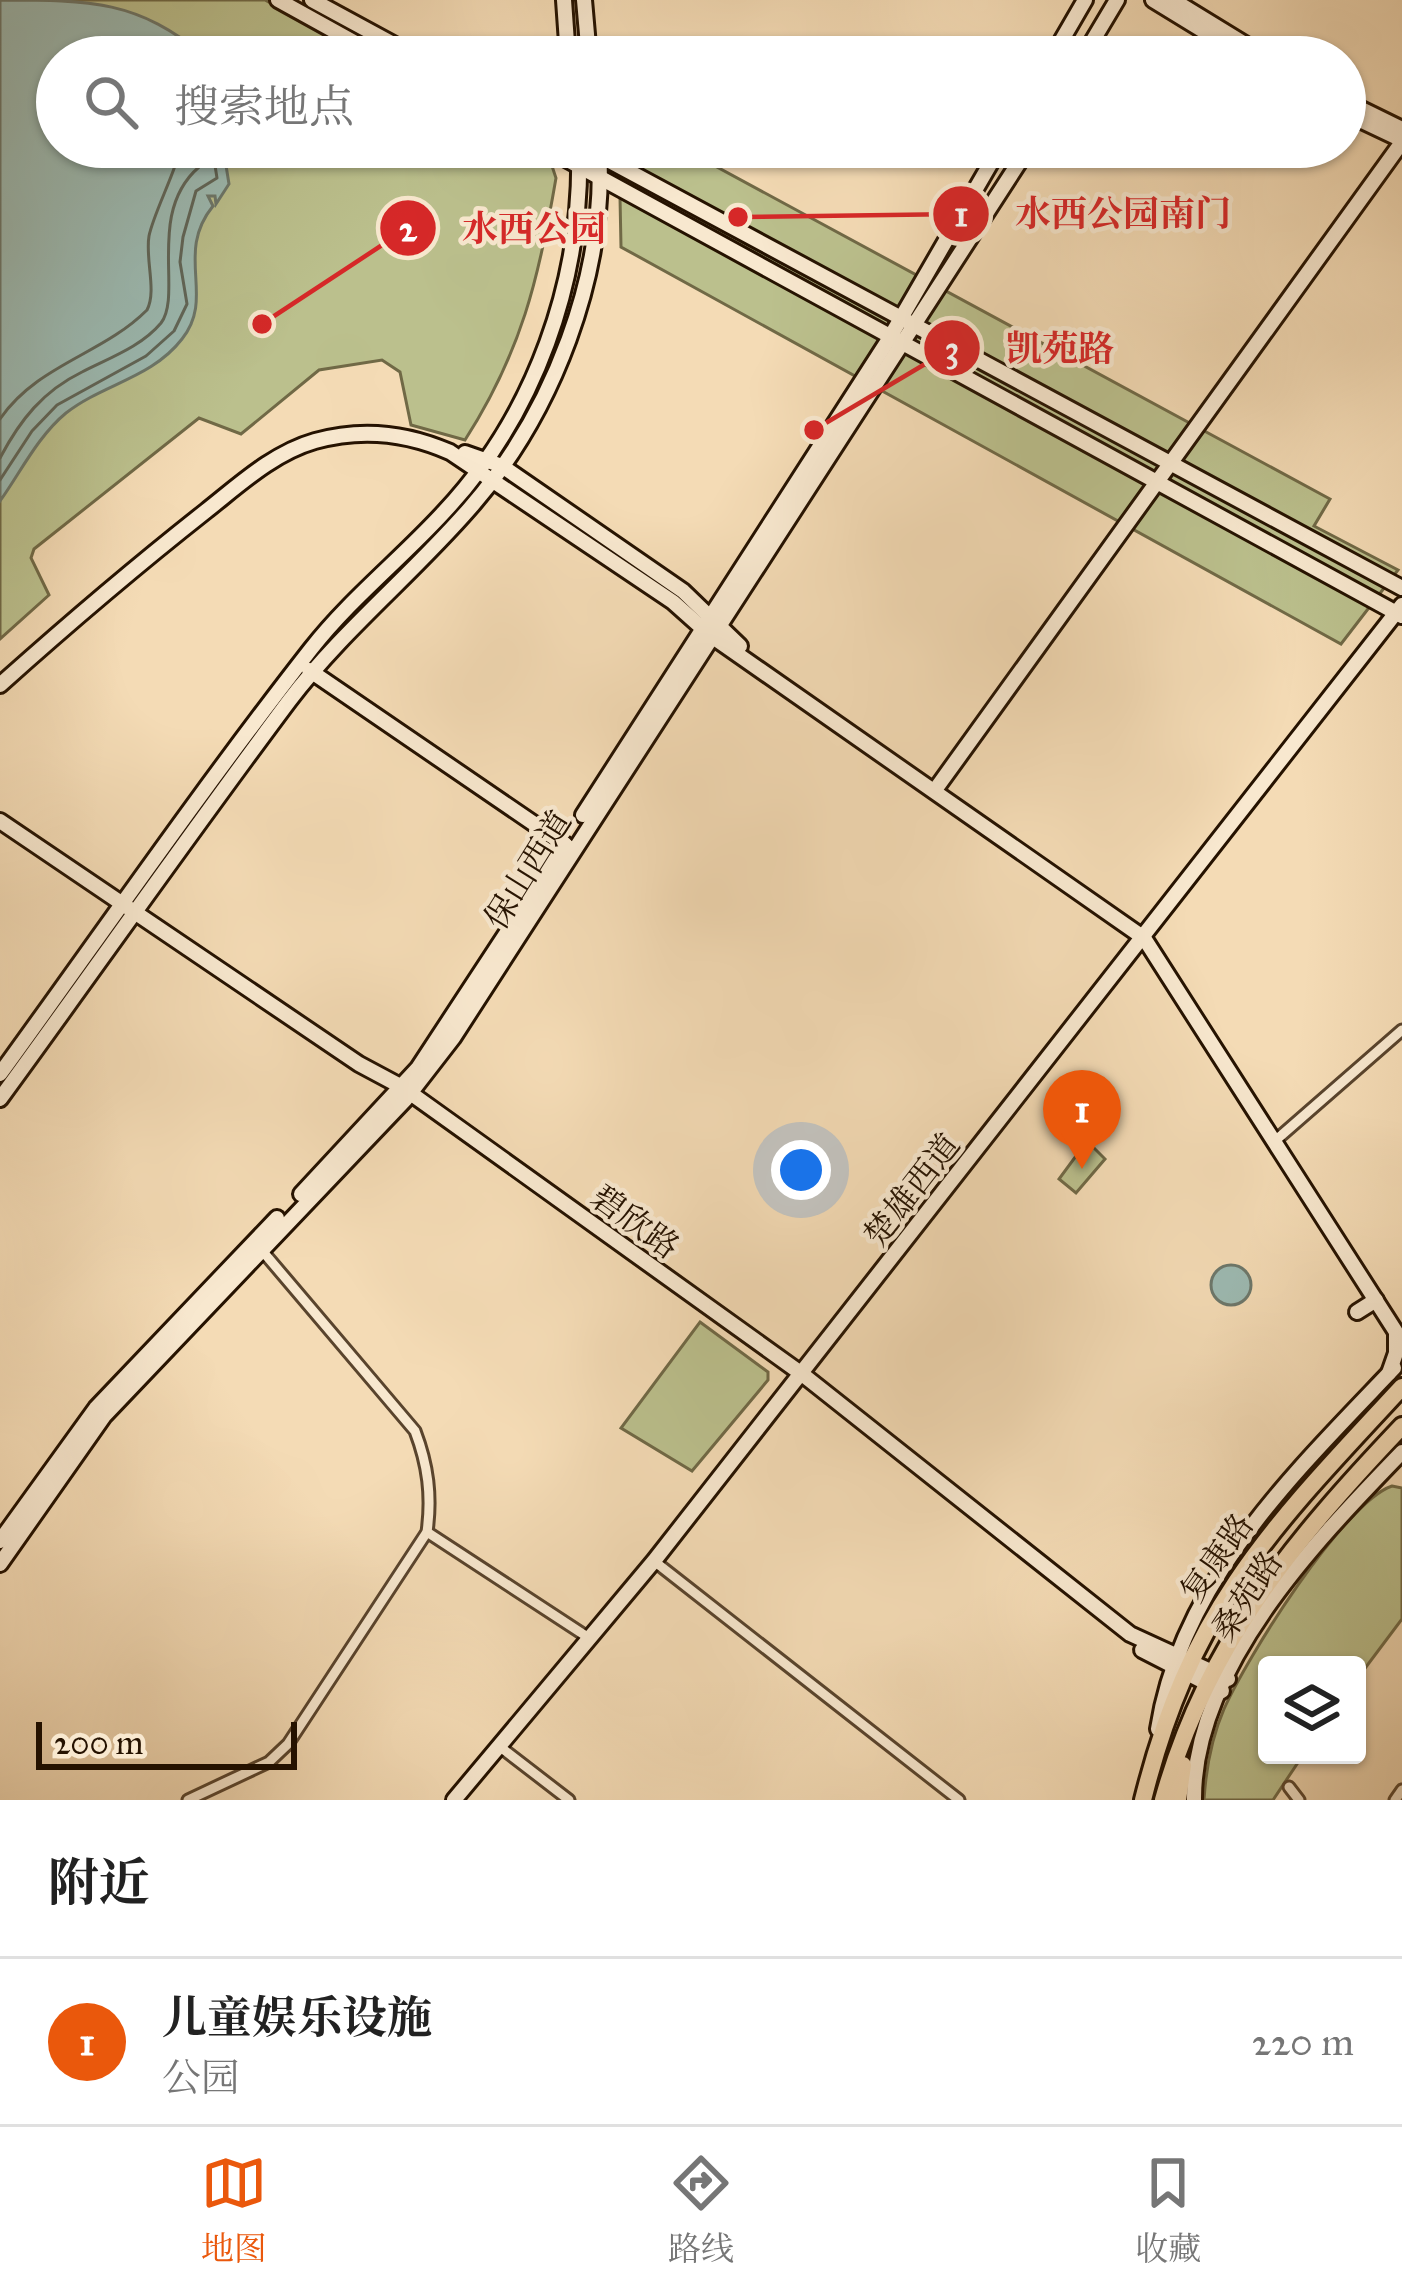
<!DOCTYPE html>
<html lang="zh">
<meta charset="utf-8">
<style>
body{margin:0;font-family:"IM FELL Great Primer","Noto Serif SC",serif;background:#f2f2f2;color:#222}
.controls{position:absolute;right:36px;bottom:36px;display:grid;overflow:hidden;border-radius:12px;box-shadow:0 3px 9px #0004}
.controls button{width:108px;height:108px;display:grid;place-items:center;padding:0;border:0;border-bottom:3px solid #e0e0e0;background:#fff;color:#222;font:60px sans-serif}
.scale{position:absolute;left:36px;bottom:30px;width:261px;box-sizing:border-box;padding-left:12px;border:6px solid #251200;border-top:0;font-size:33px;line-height:42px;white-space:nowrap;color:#251200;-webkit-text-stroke:9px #f8e8cf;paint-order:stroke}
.you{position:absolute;left:801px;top:1170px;width:42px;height:42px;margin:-30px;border:9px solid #fff;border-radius:50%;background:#1a73e8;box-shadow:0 0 0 18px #1a73e833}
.badge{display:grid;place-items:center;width:78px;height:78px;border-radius:50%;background:#ea580c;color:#fff;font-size:39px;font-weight:700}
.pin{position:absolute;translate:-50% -99px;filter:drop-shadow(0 3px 6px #0008)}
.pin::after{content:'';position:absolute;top:63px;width:42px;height:36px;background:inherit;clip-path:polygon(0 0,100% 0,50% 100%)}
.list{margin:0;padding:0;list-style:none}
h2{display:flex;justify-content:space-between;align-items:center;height:156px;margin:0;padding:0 48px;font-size:51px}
h2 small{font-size:39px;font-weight:400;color:#767676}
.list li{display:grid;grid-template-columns:78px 1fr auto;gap:36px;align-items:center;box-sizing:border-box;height:168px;padding:0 48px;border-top:3px solid #e0e0e0}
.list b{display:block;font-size:45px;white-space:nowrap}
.list p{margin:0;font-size:39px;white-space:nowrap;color:#767676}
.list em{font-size:39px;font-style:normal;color:#767676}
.icon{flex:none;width:66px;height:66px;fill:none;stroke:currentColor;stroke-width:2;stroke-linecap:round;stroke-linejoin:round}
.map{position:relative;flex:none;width:1402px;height:1800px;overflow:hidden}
.search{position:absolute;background:#fff;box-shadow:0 3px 9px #0004;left:36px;right:36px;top:36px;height:132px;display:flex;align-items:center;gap:30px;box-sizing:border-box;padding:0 42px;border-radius:66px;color:#767676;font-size:45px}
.sheet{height:324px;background:#fff}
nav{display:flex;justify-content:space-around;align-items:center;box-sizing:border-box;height:168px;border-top:3px solid #e0e0e0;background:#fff;font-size:33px;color:#767676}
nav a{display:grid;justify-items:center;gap:6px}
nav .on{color:#ea580c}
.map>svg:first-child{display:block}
</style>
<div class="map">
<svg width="1402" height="1800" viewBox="0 0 1402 1800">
<rect width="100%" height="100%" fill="#f4dbb5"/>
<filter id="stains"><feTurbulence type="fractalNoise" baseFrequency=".00167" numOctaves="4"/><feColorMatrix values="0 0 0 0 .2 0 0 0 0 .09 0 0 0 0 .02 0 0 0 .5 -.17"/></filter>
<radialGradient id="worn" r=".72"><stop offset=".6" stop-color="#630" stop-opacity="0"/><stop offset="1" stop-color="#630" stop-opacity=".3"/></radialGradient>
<g fill="#bbc08d" stroke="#706946" stroke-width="3">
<path d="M0 0H265L368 57H57V147H524L551 163 556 178C539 278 521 353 465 440L411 425 400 372 382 360 319 370 241 434 199 418 34 549 31 558 49 595 0 639Z"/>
<polygon points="619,147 680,147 1330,499 1314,526 1398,570 1341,644 621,247"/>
<polygon points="1087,1141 1105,1159 1076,1193 1059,1179"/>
<polygon points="700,1322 768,1372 768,1380 692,1471 621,1428"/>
<path d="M1392 1486 1402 1488V1619L1357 1679V1665H1267V1755H1303L1273 1800H1204C1206 1768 1211 1739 1224 1709 1246 1659 1343 1503 1392 1486Z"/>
</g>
<g fill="#9cbab2" stroke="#6c776b" stroke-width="3">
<path d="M0 0C91 0 138 0 206 57H57V147H223L229 184 216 204 215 196H208L213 206C174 254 216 297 182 339 152 378 103 384 66 413 38 436 20 473 0 501Z"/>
<circle cx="1231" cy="1285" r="20"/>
</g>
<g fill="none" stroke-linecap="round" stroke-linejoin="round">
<g stroke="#606659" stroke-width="3">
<path d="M0 419C38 364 102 355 147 310 157 291 145 259 149 236 154 211 180 164 179 147"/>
<path d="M0 458C20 420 43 391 82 372 109 358 141 347 161 323 183 294 146 213 199 167L197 147"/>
<polyline points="0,480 32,431 57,405 146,356 174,331 187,304 180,262 183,237 196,191 217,178 212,147"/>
</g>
<defs>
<g id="street">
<polyline points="1276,1140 1402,1030"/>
<polyline points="427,1532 589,1638"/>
<polyline points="654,1561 959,1800"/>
<polyline points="499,1746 569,1800"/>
<polyline points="1289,1787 1299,1800"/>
<path d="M188 1800 269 1762 288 1744 427 1532C432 1496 428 1465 415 1431L259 1247"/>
<polyline points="1395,1800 1402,1790"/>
</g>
<g id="secondary">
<polyline points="278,0 381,57"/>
<polyline points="312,0 417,57"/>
<polyline points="564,0 568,57"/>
<polyline points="584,0 589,57"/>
<polyline points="1153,0 1246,57"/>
<polyline points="1173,0 1266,57"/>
<polyline points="1052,57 1085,0"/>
<polyline points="1083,57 1117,0"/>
<polyline points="1345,101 1402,129"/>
<polyline points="1345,113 1402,140"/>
<polyline points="544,147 1402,616"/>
<polyline points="593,152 1402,588"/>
<polyline points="465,453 502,466 683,591 740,646"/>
<polyline points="309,670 568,847"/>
<path d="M0 685C67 625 135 567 206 511 239 485 273 453 315 441 361 428 407 433 450 452L673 602 710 635 1144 938 1396 1332V1353L1389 1373"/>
<polyline points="935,790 1402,142"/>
<polyline points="583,815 889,339 1000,147"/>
<polyline points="0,821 359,1064 402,1087 802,1374 1130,1634 1228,1679"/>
<path d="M0 1074C103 932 203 787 311 649 350 599 401 559 444 512 535 415 583 280 579 147"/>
<path d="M0 1099C97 966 191 832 289 701 343 630 412 575 470 508 553 413 607 274 599 147"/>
<polyline points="301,1194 418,1068 565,844"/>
<polyline points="1357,1312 1376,1300"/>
<polyline points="0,1541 96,1408 277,1218"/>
<polyline points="0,1564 104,1416 405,1100 453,1038 1029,147"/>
<polyline points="1142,1650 1222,1691"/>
<path d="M1158 1729C1181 1581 1295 1472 1394 1368"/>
<polyline points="454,1800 654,1561 1402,605"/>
<path d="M1194 1800C1193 1667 1316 1541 1402 1452"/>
</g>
<g id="highway">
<path d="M1143 1800C1191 1607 1272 1527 1402 1387"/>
<path d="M1163 1800C1206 1644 1294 1540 1402 1426"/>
<polyline points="1178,1800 1183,1765"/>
</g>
</defs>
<use href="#street" stroke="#59442d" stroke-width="15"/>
<use href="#secondary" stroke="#251200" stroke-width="20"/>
<use href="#highway" stroke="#251200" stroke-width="22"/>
<use href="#street" stroke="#f8e8cf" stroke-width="9"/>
<use href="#secondary" stroke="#f8e8cf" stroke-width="14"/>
<use href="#highway" stroke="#f4dbb5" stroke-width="16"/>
</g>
<g text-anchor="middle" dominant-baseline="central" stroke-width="9" stroke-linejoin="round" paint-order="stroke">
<g font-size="33" fill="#251200" stroke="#f8e8cf">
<text transform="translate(528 870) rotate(-58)">保山西道</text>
<text transform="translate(912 1190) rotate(-52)">楚雄西道</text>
<text transform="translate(635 1222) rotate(36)">碧欣路</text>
<text transform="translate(1217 1558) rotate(-55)">复康路</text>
<text transform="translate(1247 1596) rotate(-57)">桑苑路</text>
</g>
</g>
<path fill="none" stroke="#d62828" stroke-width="4.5" d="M738 217L961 214M262 324L408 228M814 430L952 348"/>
<g fill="#d62828" stroke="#f8e8cf" stroke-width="4.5">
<circle cx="738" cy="217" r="12"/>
<circle cx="262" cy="324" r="12"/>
<circle cx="814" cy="430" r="12"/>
<circle cx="961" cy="214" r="30"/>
<circle cx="408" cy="228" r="30"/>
<circle cx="952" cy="348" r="30"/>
</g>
<g font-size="36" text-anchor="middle" font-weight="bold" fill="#fff">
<text x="961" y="226">1</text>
<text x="408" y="241">2</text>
<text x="952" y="361">3</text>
</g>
<g font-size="36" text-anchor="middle" font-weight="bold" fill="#d62828" stroke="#f8e8cf" stroke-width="9" stroke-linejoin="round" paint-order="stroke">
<text x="1123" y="226">水西公园南门</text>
<text x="534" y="241">水西公园</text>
<text x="1060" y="361">凯苑路</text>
</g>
<rect width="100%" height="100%" filter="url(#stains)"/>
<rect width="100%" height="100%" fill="url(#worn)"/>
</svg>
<div class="controls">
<button><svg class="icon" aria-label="layers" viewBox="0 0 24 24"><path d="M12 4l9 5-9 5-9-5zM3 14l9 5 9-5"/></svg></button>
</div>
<div class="scale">200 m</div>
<div class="you"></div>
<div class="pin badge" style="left:1082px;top:1169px">1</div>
<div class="search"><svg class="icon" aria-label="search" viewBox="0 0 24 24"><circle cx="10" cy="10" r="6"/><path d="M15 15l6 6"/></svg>搜索地点</div>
</div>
<section class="sheet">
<h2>附近<small></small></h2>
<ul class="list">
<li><span class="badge">1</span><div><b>儿童娱乐设施</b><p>公园</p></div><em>220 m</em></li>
</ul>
</section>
<nav>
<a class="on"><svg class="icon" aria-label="map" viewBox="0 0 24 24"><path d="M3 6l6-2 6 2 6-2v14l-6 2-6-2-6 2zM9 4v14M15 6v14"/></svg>地图</a>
<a><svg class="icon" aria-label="directions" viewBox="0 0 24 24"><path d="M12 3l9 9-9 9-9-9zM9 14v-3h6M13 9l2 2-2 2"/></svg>路线</a>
<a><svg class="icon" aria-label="saved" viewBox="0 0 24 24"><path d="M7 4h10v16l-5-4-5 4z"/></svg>收藏</a>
</nav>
